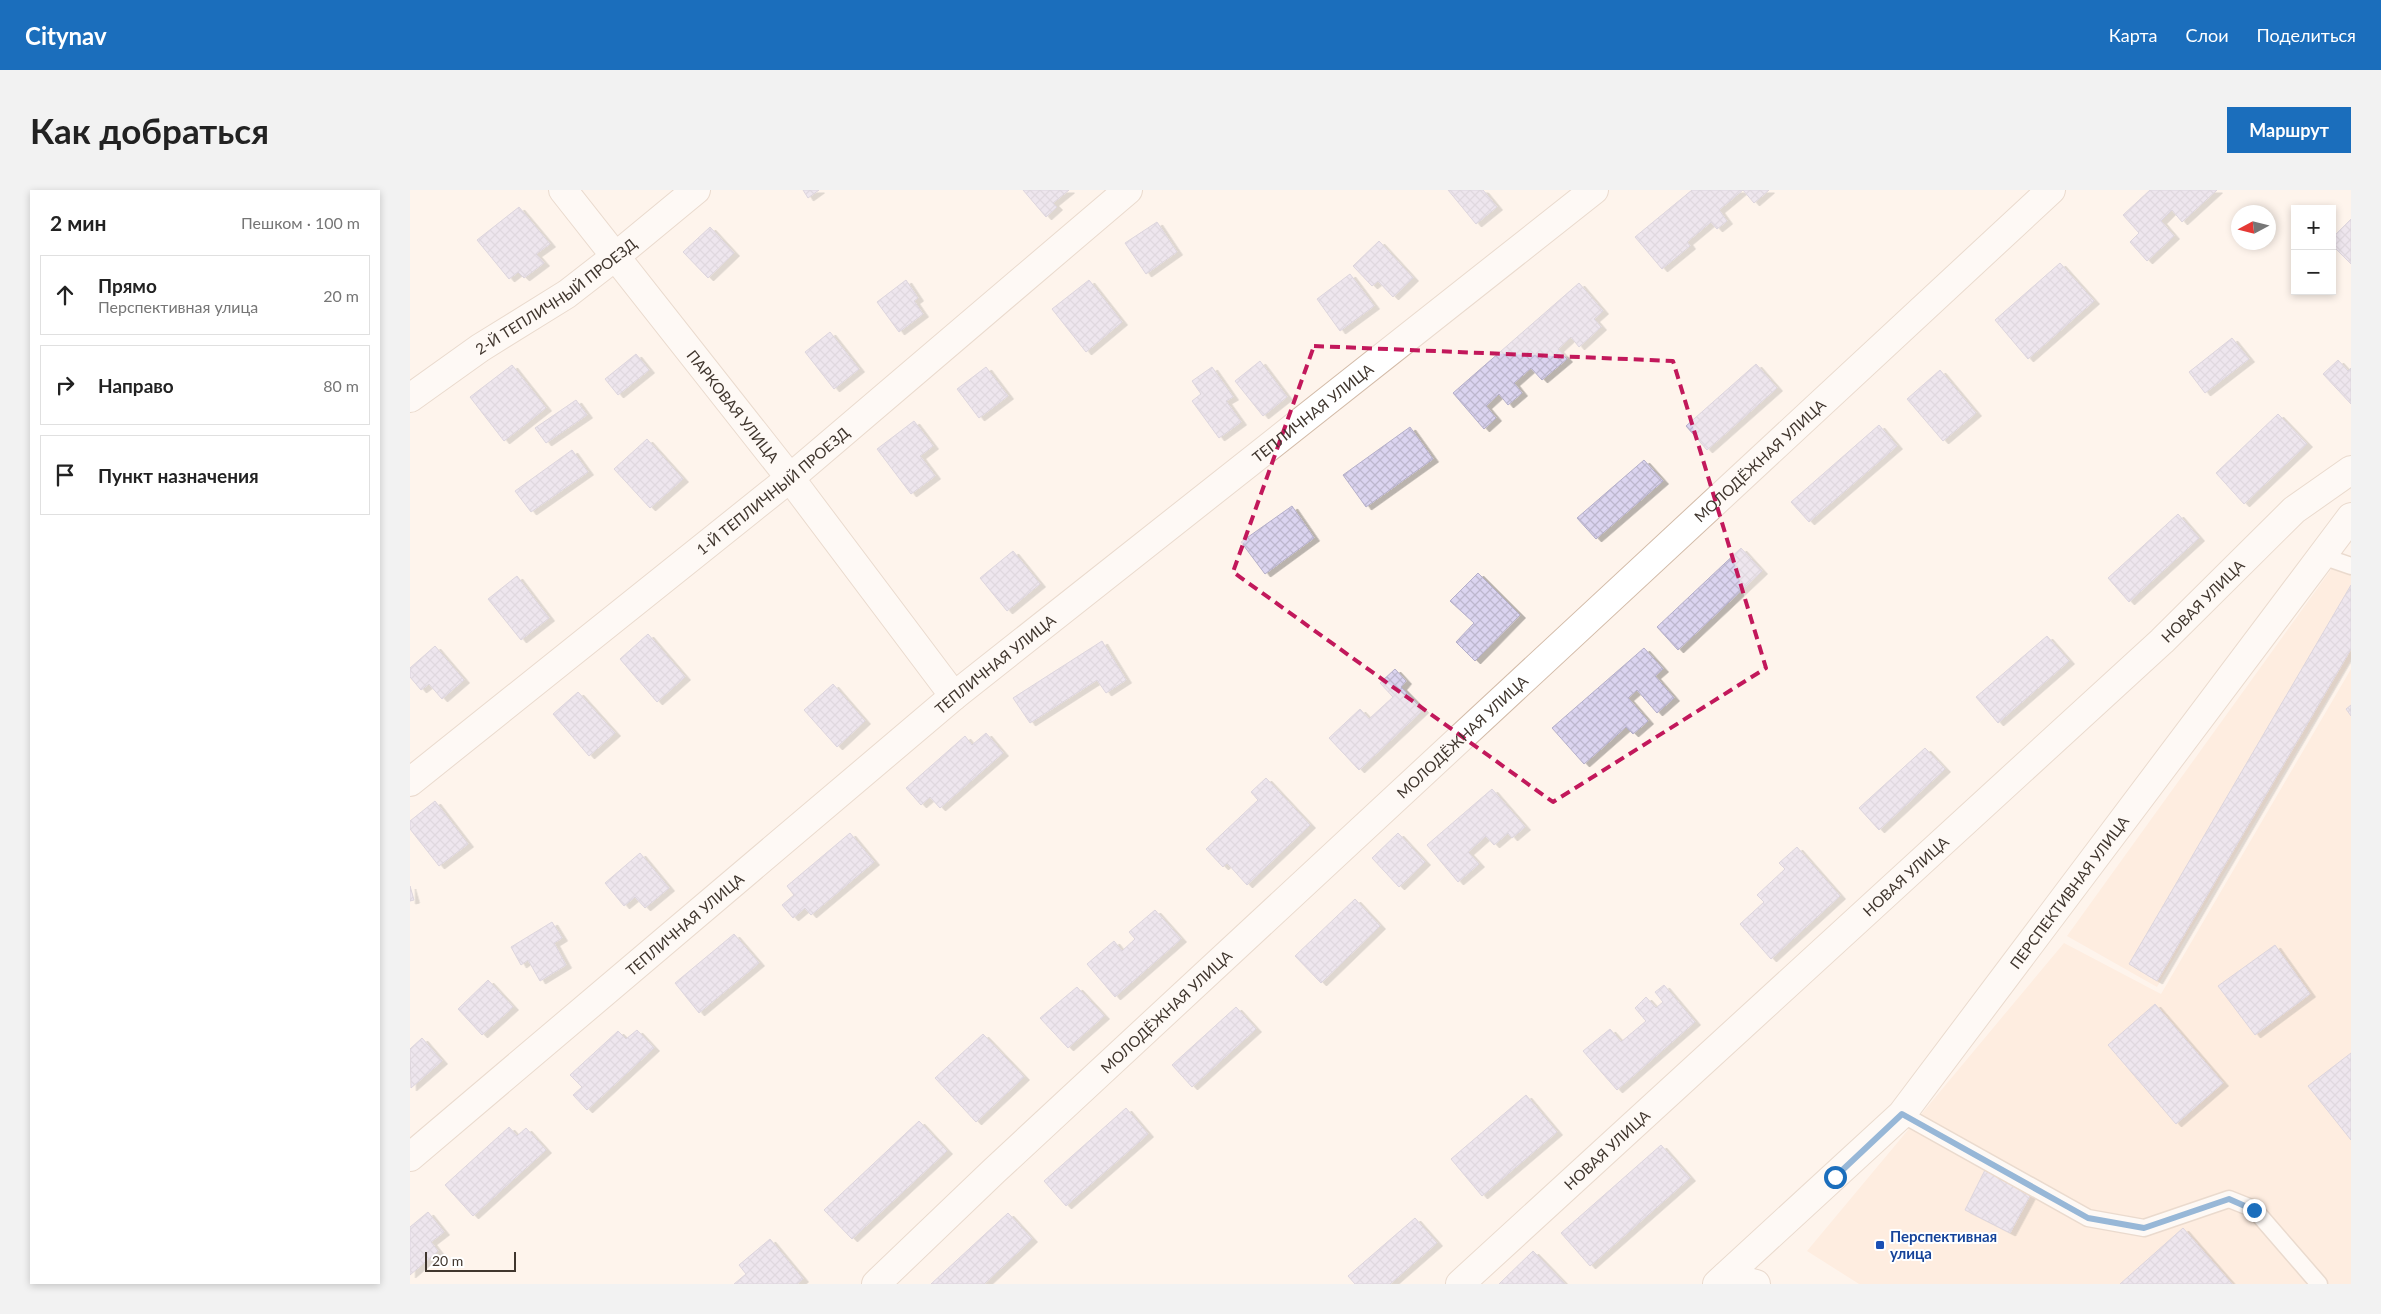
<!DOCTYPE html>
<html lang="ru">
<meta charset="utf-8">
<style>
body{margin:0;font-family:Lato,sans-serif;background:#f2f2f2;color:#222}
.controls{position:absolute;right:15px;top:15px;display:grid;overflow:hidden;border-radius:0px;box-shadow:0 2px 8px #0003}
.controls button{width:45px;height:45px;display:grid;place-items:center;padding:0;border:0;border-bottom:1px solid #e0e0e0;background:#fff;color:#222;font:25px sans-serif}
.compass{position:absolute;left:1821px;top:15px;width:45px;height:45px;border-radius:50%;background:#fff;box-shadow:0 2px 8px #0003;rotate:263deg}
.scale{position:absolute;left:15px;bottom:12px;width:91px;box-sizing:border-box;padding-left:5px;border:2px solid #40362e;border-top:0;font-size:14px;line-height:18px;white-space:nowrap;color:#40362e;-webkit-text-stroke:4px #fff;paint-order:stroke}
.stop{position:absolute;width:15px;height:15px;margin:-11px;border:4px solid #1b6ebc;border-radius:50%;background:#fff}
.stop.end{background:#1b6ebc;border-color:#fff;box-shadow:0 1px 5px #0008}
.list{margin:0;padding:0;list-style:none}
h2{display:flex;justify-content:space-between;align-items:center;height:65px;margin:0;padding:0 20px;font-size:21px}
h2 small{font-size:16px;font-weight:400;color:#767676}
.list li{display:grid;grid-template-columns:32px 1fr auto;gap:15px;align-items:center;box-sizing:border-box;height:80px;margin:0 10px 10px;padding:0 10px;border:1px solid #e0e0e0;border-radius:0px}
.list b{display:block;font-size:19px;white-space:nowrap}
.list p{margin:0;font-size:16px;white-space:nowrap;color:#767676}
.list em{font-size:16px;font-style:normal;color:#767676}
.icon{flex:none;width:28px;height:28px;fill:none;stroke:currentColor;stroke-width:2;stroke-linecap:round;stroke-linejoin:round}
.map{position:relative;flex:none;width:1941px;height:1094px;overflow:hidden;border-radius:0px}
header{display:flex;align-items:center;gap:30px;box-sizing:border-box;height:70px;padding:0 25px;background:#1b6ebc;color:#fff}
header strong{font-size:24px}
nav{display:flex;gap:28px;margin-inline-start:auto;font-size:18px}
.intro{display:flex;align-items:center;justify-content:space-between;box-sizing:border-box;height:120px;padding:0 30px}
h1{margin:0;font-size:35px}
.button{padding:12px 22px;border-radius:0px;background:#1b6ebc;color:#fff;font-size:18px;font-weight:700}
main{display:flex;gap:30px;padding:0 30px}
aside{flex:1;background:#fff;border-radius:0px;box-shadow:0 2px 8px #0003}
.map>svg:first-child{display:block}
</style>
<header>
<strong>Citynav</strong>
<nav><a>Карта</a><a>Слои</a><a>Поделиться</a></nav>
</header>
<div class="intro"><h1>Как добраться</h1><a class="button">Маршрут</a></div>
<main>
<aside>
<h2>2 мин<small>Пешком · 100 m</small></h2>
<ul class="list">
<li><svg class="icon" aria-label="ahead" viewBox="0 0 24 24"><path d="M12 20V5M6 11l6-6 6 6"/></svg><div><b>Прямо</b><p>Перспективная улица</p></div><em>20 m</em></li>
<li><svg class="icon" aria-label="right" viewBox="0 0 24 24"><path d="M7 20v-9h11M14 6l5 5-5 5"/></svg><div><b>Направо</b></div><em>80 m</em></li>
<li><svg class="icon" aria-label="arrive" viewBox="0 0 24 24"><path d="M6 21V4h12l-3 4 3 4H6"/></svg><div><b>Пункт назначения</b></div></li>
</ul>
</aside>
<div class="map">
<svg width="1941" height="1094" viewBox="0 0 1941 1094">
<defs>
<pattern id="building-cross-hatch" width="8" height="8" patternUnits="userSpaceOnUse" patternTransform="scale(1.25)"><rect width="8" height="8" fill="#dbd4f0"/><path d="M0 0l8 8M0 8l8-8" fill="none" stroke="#bdb7ce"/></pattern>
<filter id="shadow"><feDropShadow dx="5.5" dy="3" stdDeviation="0" flood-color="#0004"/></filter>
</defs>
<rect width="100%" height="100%" fill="#fef4ec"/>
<g fill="#fee4d0">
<polygon points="1930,367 1941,374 1941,469 1747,797 1657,746"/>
<polygon points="1941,479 1941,1094 1449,1094 1397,1061 1654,753 1751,804"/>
</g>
<g fill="url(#building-cross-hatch)" stroke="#b5afc9" filter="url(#shadow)">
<polygon points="393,0 409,0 398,8"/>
<polygon points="613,0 659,0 643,13 647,17 636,27"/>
<polygon points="1038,0 1073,0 1087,17 1066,34"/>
<polygon points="1282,0 1333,0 1309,20 1317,31 1307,39 1301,32 1277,52 1280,56 1252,79 1225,47"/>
<polygon points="1333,0 1359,0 1344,13"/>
<polygon points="1740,0 1807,0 1772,32 1762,20 1751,31 1764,46 1737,71 1720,52 1729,43 1713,25"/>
<polygon points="109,17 140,54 126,64 134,73 114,88 108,82 99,89 67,50"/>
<polygon points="1941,29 1941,74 1922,55 1922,48"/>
<polygon points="747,32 767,62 736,84 715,53"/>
<polygon points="300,37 324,63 298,88 273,62"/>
<polygon points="969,51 1003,88 983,107 968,91 962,96 943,76"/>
<polygon points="1650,73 1684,111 1618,169 1585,130"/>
<polygon points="940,84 964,116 930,141 907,109"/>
<polygon points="496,90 508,108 504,111 513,124 489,142 467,112"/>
<polygon points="679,90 712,132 676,162 642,119"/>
<polygon points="1169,93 1193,121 1184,129 1191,137 1169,157 1161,147 1148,159 1157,169 1132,190 1121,178 1104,193 1112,203 1098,215 1089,204 1076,216 1086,228 1074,239 1043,203"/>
<polygon points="420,142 449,179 424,199 395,162"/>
<polygon points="1822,148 1839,169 1795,203 1779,182"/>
<polygon points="226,164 239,180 208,205 195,189"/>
<polygon points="1928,170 1938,181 1941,178 1941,214 1913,184"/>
<polygon points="850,171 877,207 853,226 825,191"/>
<polygon points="1346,174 1367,198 1297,260 1276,236"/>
<polygon points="102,175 136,218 94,251 60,207"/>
<polygon points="576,177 598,206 569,228 547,199"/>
<polygon points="802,177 823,207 816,211 831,232 809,248 782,211 791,204 782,191"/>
<polygon points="1530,180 1566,223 1533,251 1497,209"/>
<polygon points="166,210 177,225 136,253 125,238"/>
<polygon points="1868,224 1897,254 1834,314 1806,283"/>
<polygon points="504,231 523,256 510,266 525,286 501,304 467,259"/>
<polygon points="1469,235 1487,256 1399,332 1381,312"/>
<polygon points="1000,237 1023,269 956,317 933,285"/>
<polygon points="237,249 273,289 240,318 204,279"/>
<polygon points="162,260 178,282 121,322 105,301"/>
<polygon points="1234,270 1253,291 1186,349 1167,328"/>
<polygon points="882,316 904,348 855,384 831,352"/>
<polygon points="1768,324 1789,348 1719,412 1698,388"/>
<polygon points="1331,358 1352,381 1268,460 1247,437"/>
<polygon points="603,361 630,394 597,421 570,388"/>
<polygon points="1068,383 1110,425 1065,471 1046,452 1064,433 1040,411"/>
<polygon points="107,386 139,428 111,450 78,409"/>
<polygon points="1941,395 1941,459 1747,791 1719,774"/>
<polygon points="238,444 275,487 247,512 210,469"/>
<polygon points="1637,446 1659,471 1588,533 1566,507"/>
<polygon points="692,451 716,490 696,503 687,490 620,533 603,508"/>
<polygon points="25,456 54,490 32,509 19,494 11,500 0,487 0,478"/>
<polygon points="1234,458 1253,479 1245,486 1264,508 1247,523 1227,500 1218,508 1238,531 1223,544 1216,537 1174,574 1142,538"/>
<polygon points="985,479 996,491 991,497 1013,520 949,580 919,548 950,519 959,529 983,507 970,493"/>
<polygon points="423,494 455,531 427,557 394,520"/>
<polygon points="168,502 205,543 179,566 143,524"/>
<polygon points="1941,515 1941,526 1936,519"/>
<polygon points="576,543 593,563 530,618 520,607 511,615 496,598 555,546 562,555"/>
<polygon points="1515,558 1535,579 1469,640 1449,618"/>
<polygon points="856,588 900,635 837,695 817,673 813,677 796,659 848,610 841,602"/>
<polygon points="1082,599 1115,637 1102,648 1098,643 1084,655 1076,646 1058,662 1069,674 1048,692 1017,655"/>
<polygon points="25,611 58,654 29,676 0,639 0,631"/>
<polygon points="440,643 464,672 401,725 395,718 383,728 372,715 384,705 377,696"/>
<polygon points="988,643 1015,672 989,697 962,668"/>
<polygon points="1387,657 1430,706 1361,769 1330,734 1354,712 1347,705 1375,679 1369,673"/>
<polygon points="230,663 259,698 235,718 225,707 214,716 195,693"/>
<polygon points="0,696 4,710 0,711"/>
<polygon points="945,709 970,736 911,793 885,766"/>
<polygon points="745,720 771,749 705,807 677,774 704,751 712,761 725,749 719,742"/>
<polygon points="142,732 152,748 144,753 156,775 130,791 118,770 111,775 101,757"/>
<polygon points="324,744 349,773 289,823 265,793"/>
<polygon points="1865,755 1900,804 1845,845 1808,796"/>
<polygon points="78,790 103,817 72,845 48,819"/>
<polygon points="1254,795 1285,832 1207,900 1173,861 1200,839 1211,852 1236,831 1225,818 1236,807 1246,818 1253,812 1245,802"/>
<polygon points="667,797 694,826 658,858 630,828"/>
<polygon points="1745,814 1813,893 1766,934 1698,855"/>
<polygon points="826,817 846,839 782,897 762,875"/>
<polygon points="227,840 244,858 177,920 163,905 172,897 160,885 208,841 216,849"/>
<polygon points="573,844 614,887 566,932 525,888"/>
<polygon points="12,848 32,871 1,898 0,859"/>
<polygon points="1941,863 1941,950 1898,896"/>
<polygon points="1116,905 1147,942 1072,1006 1041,969"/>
<polygon points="716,918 738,944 656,1016 634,991"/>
<polygon points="509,931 537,961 442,1049 414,1020"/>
<polygon points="99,937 107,946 116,938 136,960 63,1026 35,995"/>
<polygon points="1251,955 1280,988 1180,1076 1151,1043"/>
<polygon points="1576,978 1622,1002 1600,1043 1555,1020"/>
<polygon points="18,1022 34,1042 21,1052 28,1061 0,1085 0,1037"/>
<polygon points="598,1023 622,1049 574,1094 521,1094"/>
<polygon points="1005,1028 1027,1053 980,1094 945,1094 938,1086"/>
<polygon points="1773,1038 1822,1094 1710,1094"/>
<polygon points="360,1049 393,1089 387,1094 324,1094 336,1084 329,1075"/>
<polygon points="1123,1061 1155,1094 1089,1094"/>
</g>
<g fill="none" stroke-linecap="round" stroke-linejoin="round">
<defs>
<g id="service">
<polyline points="1912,366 1941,376"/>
<polyline points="1492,924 1678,1028 1734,1038 1819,1009 1844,1019 1909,1094"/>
</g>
<g id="minor">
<path id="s1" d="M153 0 380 288 544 506"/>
<path id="s2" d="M0 208 70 158 157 104 206 66 286 0"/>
<path id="s3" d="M0 592 380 288 718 0"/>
<path id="s4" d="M0 967 544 506 1184 0"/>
<polyline points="1316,1086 1346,1094"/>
<path id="s5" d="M466 1094 584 981 1641 0"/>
<path id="s6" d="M1050 1094 1752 451 1884 320 1941 280"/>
</g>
<g id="tertiary">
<path id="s7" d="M1307 1094 1492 924 1941 327"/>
</g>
</defs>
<use href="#service" stroke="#d3bba8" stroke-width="19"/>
<use href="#minor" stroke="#d3bba8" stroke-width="30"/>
<use href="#tertiary" stroke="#d3bba8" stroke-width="30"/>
<use href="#service" stroke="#fff" stroke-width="16"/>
<use href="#minor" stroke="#fff" stroke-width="28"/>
<use href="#tertiary" stroke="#fff" stroke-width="28"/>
</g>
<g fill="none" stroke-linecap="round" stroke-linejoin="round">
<polyline stroke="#1b6ebc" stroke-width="6" points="1425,987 1492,924 1678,1028 1734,1038 1819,1009 1844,1020"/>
</g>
<path d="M0 0H1941V1094H0ZM904 156 1263 171 1356 478 1143 612 823 382Z" fill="#fef4ec" fill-opacity=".55" fill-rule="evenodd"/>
<path fill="none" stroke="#c2185b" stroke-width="4" stroke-dasharray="10 6" stroke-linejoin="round" d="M904 156 1263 171 1356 478 1143 612 823 382Z"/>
<rect fill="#1a4fb4" stroke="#fff" stroke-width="2" x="1465" y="1050" width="10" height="10" rx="2.5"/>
<g text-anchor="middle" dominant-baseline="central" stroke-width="4" stroke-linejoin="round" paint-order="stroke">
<g font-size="15" fill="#40362e" stroke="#fff">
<text stroke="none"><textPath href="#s2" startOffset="178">2-Й ТЕПЛИЧНЫЙ ПРОЕЗД</textPath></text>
<text stroke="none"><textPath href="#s1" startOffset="275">ПАРКОВАЯ УЛИЦА</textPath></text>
<text stroke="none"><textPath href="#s4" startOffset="1170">ТЕПЛИЧНАЯ УЛИЦА</textPath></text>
<text stroke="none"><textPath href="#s5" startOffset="1208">МОЛОДЁЖНАЯ УЛИЦА</textPath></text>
<text stroke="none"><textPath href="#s3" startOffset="465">1-Й ТЕПЛИЧНЫЙ ПРОЕЗД</textPath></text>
<text stroke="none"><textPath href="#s6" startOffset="1009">НОВАЯ УЛИЦА</textPath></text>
<text stroke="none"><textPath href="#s4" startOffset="765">ТЕПЛИЧНАЯ УЛИЦА</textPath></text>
<text stroke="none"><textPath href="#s5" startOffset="802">МОЛОДЁЖНАЯ УЛИЦА</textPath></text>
<text stroke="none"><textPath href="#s6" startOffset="604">НОВАЯ УЛИЦА</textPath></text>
<text stroke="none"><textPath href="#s7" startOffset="529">ПЕРСПЕКТИВНАЯ УЛИЦА</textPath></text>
<text stroke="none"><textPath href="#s4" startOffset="360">ТЕПЛИЧНАЯ УЛИЦА</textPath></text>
<text stroke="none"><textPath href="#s5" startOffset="398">МОЛОДЁЖНАЯ УЛИЦА</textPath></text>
<text stroke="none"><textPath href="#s6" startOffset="199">НОВАЯ УЛИЦА</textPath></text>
</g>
<g font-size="15" font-weight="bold" fill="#164399" stroke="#fff" text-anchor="start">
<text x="1480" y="1046">Перспективная<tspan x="1480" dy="17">улица</tspan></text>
</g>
</g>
</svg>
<div class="controls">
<button>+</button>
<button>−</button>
</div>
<svg class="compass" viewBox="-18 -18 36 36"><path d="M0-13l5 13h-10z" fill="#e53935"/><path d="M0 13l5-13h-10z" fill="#767676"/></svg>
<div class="scale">20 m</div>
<div class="stop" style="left:1425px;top:987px"></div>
<div class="stop end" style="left:1844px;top:1020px"></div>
</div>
</main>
